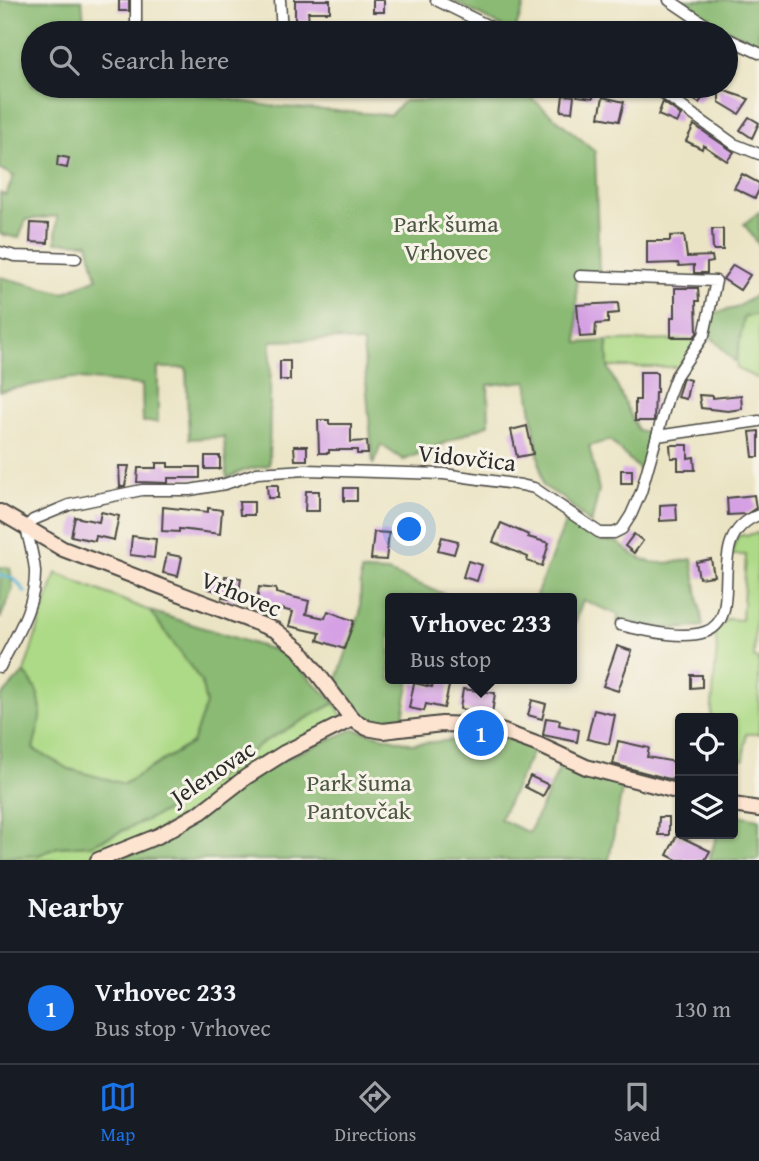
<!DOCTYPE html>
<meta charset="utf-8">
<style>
:root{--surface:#171b24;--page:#20242c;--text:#f1f3f6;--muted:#9ea1a6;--line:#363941;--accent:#1a73e8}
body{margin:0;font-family:"Gentium Book Plus",serif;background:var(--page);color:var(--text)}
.controls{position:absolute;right:21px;bottom:21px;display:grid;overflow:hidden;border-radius:7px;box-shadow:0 2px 5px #0004}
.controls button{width:63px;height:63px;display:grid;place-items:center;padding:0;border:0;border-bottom:2px solid var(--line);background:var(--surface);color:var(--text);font:35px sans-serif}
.you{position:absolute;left:410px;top:530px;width:24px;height:24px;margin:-18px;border:5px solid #fff;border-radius:50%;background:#1a73e8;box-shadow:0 0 0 10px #1a73e833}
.badge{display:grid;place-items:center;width:46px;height:46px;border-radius:50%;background:var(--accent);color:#fff;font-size:23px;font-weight:700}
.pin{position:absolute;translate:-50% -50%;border:4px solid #fff;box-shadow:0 2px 7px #0006}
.popup{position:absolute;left:385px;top:593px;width:192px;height:91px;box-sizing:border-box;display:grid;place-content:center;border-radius:7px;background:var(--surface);filter:drop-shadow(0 2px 5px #0005);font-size:23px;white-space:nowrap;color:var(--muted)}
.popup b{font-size:26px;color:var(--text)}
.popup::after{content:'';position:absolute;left:50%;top:100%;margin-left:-14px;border:14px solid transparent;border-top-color:var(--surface)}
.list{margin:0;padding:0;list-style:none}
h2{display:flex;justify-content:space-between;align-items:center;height:91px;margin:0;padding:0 28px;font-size:30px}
h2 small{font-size:23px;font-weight:400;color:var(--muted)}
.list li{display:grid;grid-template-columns:46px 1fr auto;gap:21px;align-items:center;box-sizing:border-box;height:112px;padding:0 28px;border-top:2px solid var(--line)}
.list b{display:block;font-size:26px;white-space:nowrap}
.list p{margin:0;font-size:23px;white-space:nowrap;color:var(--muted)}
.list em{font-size:23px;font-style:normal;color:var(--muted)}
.icon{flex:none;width:38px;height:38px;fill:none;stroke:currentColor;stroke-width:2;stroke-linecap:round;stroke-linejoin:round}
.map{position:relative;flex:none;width:759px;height:860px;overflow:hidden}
.search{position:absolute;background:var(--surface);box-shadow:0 2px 5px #0004;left:21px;right:21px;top:21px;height:77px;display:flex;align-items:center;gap:18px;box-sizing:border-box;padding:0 24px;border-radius:38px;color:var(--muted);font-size:26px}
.sheet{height:203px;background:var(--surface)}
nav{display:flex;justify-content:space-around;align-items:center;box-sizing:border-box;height:98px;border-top:2px solid var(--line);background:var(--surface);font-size:19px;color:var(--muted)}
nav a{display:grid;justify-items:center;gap:4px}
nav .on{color:var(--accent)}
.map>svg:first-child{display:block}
.green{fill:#adda86;stroke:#6c8258;stroke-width:2}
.forest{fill:#8aba73;stroke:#5a724f;stroke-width:2}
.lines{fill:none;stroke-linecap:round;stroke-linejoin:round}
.stream{stroke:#56b3d4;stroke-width:3.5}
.building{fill:#d5a1e4}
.street-casing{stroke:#484742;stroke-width:13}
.secondary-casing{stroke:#484742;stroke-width:18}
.street{stroke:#fff;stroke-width:10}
.secondary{stroke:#fde4d0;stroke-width:14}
.labels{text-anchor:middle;stroke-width:6;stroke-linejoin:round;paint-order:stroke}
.park-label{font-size:24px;fill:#4c5742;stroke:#f7f3e8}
.street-label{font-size:24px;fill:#2b2b2b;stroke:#f7f3e8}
</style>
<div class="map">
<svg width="759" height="860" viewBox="0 0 759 860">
<rect width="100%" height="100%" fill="#f7f3e8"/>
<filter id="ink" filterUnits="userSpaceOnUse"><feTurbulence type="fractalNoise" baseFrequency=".0143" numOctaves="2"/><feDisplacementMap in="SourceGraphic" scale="14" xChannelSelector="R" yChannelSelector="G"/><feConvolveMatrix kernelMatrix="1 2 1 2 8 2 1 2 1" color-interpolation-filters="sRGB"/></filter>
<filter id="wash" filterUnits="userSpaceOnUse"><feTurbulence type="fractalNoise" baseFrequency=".00686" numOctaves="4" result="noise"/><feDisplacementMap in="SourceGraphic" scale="28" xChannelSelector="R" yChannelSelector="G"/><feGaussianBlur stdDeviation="1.57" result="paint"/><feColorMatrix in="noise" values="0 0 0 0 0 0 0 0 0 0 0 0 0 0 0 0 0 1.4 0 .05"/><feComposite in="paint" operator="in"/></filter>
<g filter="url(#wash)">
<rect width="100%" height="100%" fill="#ebe4c4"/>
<!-- green -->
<g class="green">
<path d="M759,314V379L737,369L736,363L744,317Z"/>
<path d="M697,340L679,367H608L607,341Z"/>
<path d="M759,533L754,658L759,659V734H746L744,759H733V718H711L717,648L715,632L727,619L742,620L746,555H731L738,536Z"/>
<path d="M56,573L150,611L201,681L206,704L192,743L123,784L69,769L33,749C41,716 48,700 24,672Z"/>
<path d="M335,703L342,717L210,801L131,845L76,860H0L27,854L39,855L58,847L91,845L164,812L213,781L265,741Z"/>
</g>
<!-- forest -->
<g class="forest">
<path d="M0,0H82L85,33H33V86H154L270,106L390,115L404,101L530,97L595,151L599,273L576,272L578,343L607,341L608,367L638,431L654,433L642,472L610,440L589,446L599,490L591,524L563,498L543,486L527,381L488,385L489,424L404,460L381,445L373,465L363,344L339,339L271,341L269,465L245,470L227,478L224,437L189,439L186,368H158V422H143L142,385L70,378L0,391V277L64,293L97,278L88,243L56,242L57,216L26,220L19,238L0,234V193L6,195L14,176L0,169Z"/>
<path d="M451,0H526L514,33Z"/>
<path d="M682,0H759V46C747,34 734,34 719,26C705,19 694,10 682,0Z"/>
<path d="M759,212V245L744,224Z"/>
<path d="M759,293V314L744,317L736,363L708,334L713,313L736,308Z"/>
<path d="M568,516L600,541L617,542C643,566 659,566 692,559L703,626L675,629L617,621L619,615L583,600L572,632V598H535Z"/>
<path d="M0,567L10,568L13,588L0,619Z"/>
<path d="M361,571L388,572L454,598H390V679H410L402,722C359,725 360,716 335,685L360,613Z"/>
<path d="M150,611L283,653L335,703L265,741L213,781L164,812L91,845L58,847L39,855L0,858V698L24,672C48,700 41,716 33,749L69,769L124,784L192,743L206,704L201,681Z"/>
<path d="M354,729L412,744L498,736L535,747L500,819L529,833L562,763L588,774V778H590L591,774L623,784L609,860H106L128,855L174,837L227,797L284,759Z"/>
<path d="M733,814L759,819V860H709L717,834H733Z"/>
</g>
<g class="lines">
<!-- stream -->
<path class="stream" d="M0,575L15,579L25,592"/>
</g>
<g id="blocks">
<!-- building -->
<g class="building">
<rect x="119" y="0" width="10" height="11"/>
<path d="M295,0H330V12H308L309,21H295Z"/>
<rect x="373" y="0" width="11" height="12"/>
<path d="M578,86H594L593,98L577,96Z"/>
<path d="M697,86L708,89L699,103L690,97Z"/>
<path d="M719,89L749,99L739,114L719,102Z"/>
<path d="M563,95L574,96L572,112L561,111Z"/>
<path d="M603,97L624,102L619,121L599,117Z"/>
<path d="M663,102L681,115L677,123L658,115Z"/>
<path d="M749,117L759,123L752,138L740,130Z"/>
<path d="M694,125L734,152L727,161L703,145L702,149L686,141Z"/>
<path d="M58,156L69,158L67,168L57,166Z"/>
<path d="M742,174L759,183V190L755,198L734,188Z"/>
<path d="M31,223L49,224L48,243L30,242Z"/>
<path d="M712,229H723V250H713Z"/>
<path d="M684,235L687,257L712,256L713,262L707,263V273H694V265L679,266L678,263L647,264V241H670V236Z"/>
<path d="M733,265L750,275L740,290L723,279Z"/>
<path d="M675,288H698L699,301H696L697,333L694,337H671V317H675Z"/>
<path d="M618,303L619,313L608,314V323L596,324L595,336L580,337L577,305Z"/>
<rect x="280" y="361" width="10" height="19"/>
<path d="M640,372H657V392H655L654,421H635V400H640Z"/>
<path d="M683,378L690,380L686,399L677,397Z"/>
<path d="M699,395L713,396V398L741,395L742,409L728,411L701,408Z"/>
<path d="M318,420H329V424H351V442L367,441L368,454H357V450H329V453H319Z"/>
<path d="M527,426L533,454L517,457L511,430Z"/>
<path d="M759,431V457H753L750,432Z"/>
<path d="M670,445H688V458L694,457L695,470H678V458H671Z"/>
<path d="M294,446H307V460H295Z"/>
<rect x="205" y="456" width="15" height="13"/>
<path d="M156,463H168V467H200V478H168V483L137,482L138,468H156Z"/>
<path d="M119,466H129L125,486L120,487Z"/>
<rect x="621" y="470" width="11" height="13"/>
<path d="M267,485H278V498H268Z"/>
<rect x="344" y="488" width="13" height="13"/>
<path d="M306,491H319V511H305Z"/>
<path d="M754,495L756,508L747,514L728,515L727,498Z"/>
<path d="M239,502H254V515H240Z"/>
<path d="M676,504L677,520L660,521V505Z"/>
<path d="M163,507L208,512V508L222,510L220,534L179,529V532L162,531Z"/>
<path d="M101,512L119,516L114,540L96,536L95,541L71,536L75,517L99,522Z"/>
<path d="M501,523L529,535L528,537L549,543L542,566L527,561L528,557L493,542Z"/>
<path d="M374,532L389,533L386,560L371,559Z"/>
<path d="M634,534L643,541L634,553L625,546Z"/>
<path d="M132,536L156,539L154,558L130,555Z"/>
<path d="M442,537L458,541L454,554L438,550Z"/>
<path d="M167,554L182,557L178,576L163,573Z"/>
<path d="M711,559L714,576L699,578L696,562Z"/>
<path d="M468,561L482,565L477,581L463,577Z"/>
<path d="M225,576L241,578L238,600L222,598L223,593L206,588L208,579L224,583Z"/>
<path d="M259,587L276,589V593L309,601L306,614L325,618L328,611L354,621L344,649L318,640L320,633L289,626L293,612L274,607V610L256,608Z"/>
<path d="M617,646L632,651L618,691L603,686Z"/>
<path d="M691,675H702V687L691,688Z"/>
<path d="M434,679L450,682L444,708L426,704L424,711L409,708L414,683L432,687Z"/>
<path d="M463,689L495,693L492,714L460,709Z"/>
<path d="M532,700L546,704L542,719L528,715Z"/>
<path d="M594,710L615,715L609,744L587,739Z"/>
<path d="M546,718L560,720L559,725L579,730L577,742L543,735Z"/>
<path d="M618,741L649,748L647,757L676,762L673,780L613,764Z"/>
<path d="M530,776L549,785L543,796L525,787Z"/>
<path d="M659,817H669V835H658Z"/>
<path d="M677,835L710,851L705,860H677L667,855Z"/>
</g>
</g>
</g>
<g filter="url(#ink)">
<use href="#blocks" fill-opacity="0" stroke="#484742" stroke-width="2"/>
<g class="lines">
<defs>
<g id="street">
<path d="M136,0V32"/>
<path d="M280,0L282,33"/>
<path d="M436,0L503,33"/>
<path d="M669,0L718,33"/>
<path d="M726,38L759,53"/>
<path d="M648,86L660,91L734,144L759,154"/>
<path d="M0,252L15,256L76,258"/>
<path d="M657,436L759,421"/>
<path d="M620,625C644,630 681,640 705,632C749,617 700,536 759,515"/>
<path d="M0,667C15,637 36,606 35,571C34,557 29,541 26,528L33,520L69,505L142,490H190L225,484L257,473L306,470L444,474L521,485L534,488L600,533H614L622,529L631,515L641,492L668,397L676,376L704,335L716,281L580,276"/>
</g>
<g id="secondary">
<path d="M0,512L63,549L275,630L299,649L352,719L367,728L383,731L442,724L473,725L501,731L539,745L586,767L680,792"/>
<path d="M733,805L759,809"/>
<path d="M98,860L158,836L201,812L246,777L284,753L352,719"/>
</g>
</defs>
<!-- street casing -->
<use href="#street" class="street-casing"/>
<!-- secondary casing -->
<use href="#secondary" class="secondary-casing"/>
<!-- street -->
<use href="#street" class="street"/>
<!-- secondary -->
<use href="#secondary" class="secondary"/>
</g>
</g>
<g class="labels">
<!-- park labels -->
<g class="park-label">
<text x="446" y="232">Park šuma<tspan x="446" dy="28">Vrhovec</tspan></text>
<text x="359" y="791">Park šuma<tspan x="359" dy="28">Pantovčak</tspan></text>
</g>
<!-- street labels -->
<g class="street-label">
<text transform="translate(467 458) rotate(6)" y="8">Vidovčica</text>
<text transform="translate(241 594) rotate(22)" y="8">Vrhovec</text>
<text transform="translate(213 773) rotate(-34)" y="8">Jelenovac</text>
</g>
</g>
</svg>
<div class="controls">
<button><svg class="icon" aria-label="locate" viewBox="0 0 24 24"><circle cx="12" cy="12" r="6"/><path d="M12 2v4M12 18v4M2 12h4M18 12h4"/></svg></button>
<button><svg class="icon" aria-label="layers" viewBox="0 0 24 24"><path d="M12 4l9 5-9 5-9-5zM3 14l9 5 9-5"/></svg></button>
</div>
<div class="you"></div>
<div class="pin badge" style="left:481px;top:733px">1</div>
<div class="popup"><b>Vrhovec 233</b>Bus stop</div>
<div class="search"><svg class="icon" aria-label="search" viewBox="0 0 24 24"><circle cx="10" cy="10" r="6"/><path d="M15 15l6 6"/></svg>Search here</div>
</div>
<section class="sheet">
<h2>Nearby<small></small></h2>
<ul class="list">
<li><span class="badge">1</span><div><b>Vrhovec 233</b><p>Bus stop · Vrhovec</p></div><em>130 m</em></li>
</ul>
</section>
<nav>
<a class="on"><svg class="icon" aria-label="map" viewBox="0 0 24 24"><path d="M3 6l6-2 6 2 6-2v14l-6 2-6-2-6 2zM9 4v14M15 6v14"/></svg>Map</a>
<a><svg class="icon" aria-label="directions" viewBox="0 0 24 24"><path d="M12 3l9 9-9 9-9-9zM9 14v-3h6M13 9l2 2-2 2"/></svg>Directions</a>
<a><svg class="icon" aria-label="saved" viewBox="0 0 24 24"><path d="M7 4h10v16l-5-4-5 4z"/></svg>Saved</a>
</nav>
